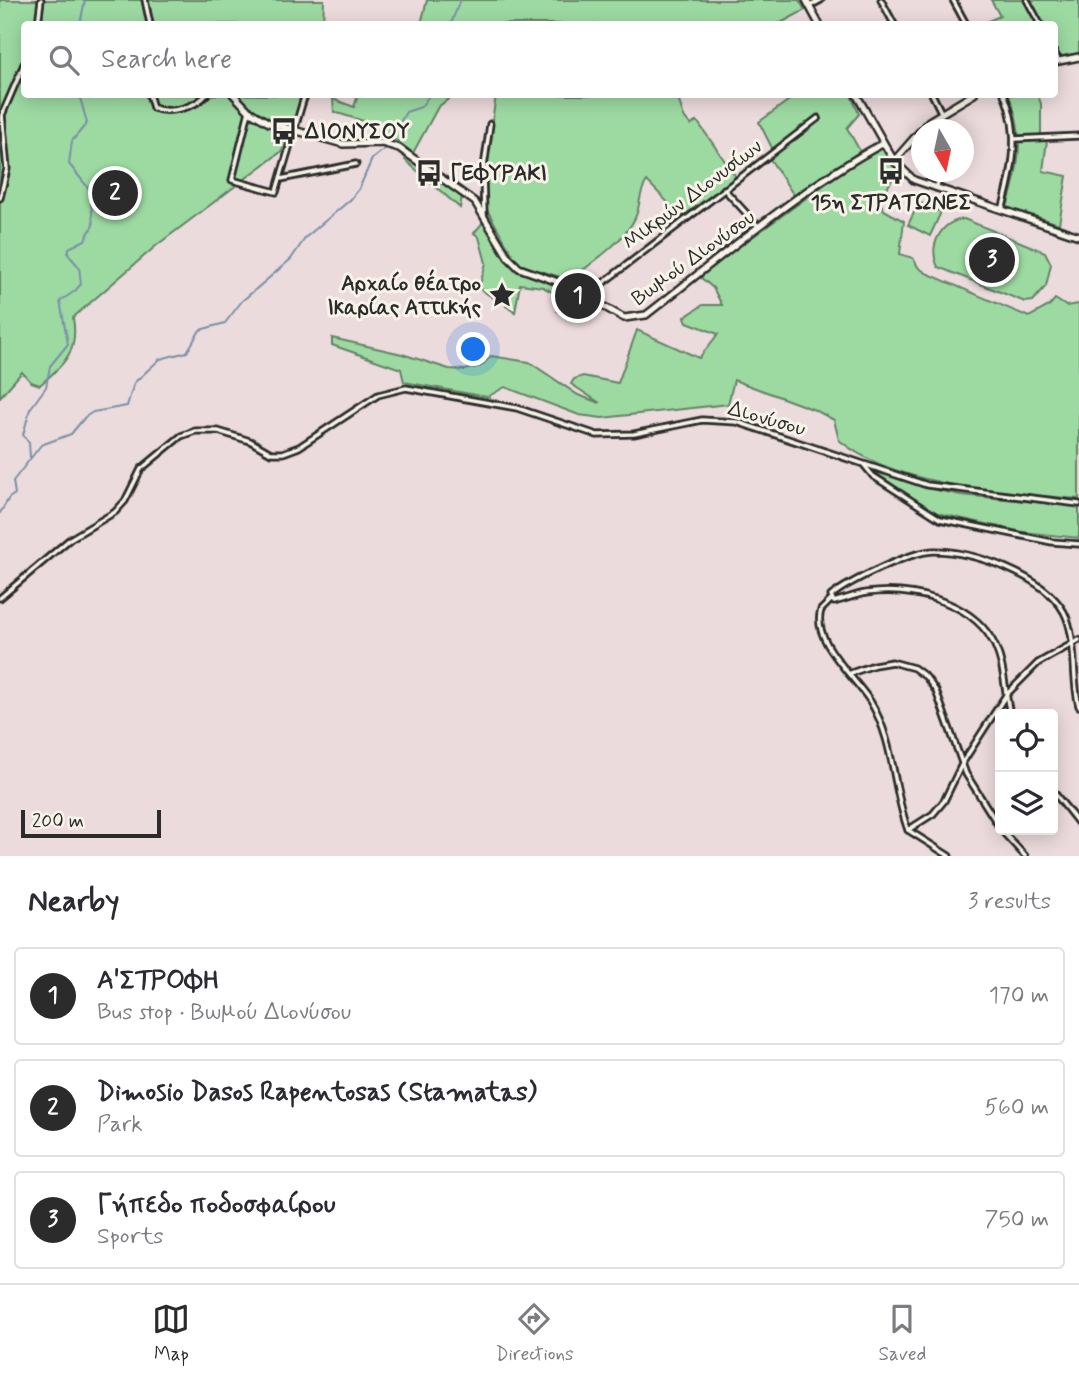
<!DOCTYPE html>
<meta charset="utf-8">
<style>
:root{--surface:#fff;--page:#f7f7f7;--text:#2b2b33;--muted:#7c7c81;--line:#e1e1e2;--accent:#2b2b2b}
body{margin:0;font-family:Mynerve,sans-serif;background:var(--page);color:var(--text)}
.controls{position:absolute;right:21px;bottom:21px;display:grid;overflow:hidden;border-radius:7px;box-shadow:0 4px 18px #0003}
.controls button{width:63px;height:63px;display:grid;place-items:center;padding:0;border:0;border-bottom:2px solid var(--line);background:var(--surface);color:var(--text);font:35px sans-serif}
.compass{position:absolute;left:911px;top:119px;width:63px;height:63px;border-radius:50%;background:var(--surface);box-shadow:0 4px 18px #0003;rotate:171deg}
.scale{position:absolute;left:21px;bottom:18px;width:140px;box-sizing:border-box;padding-left:7px;border:4px solid #2b2b2b;border-top:0;font-size:19px;line-height:24px;white-space:nowrap;color:#2b2b2b;-webkit-text-stroke:5px #f7f3e8;paint-order:stroke}
.you{position:absolute;left:474px;top:350px;width:24px;height:24px;margin:-18px;border:5px solid #fff;border-radius:50%;background:#1a73e8;box-shadow:0 0 0 10px #1a73e833}
.badge{display:grid;place-items:center;width:46px;height:46px;border-radius:50%;background:var(--accent);color:#fff;font-size:23px;font-weight:700}
.pin{position:absolute;translate:-50% -50%;border:4px solid #fff;box-shadow:0 2px 7px #0006}
.list{margin:0;padding:0;list-style:none}
h2{display:flex;justify-content:space-between;align-items:center;height:91px;margin:0;padding:0 28px;font-size:30px}
h2 small{font-size:23px;font-weight:400;color:var(--muted)}
.list li{display:grid;grid-template-columns:46px 1fr auto;gap:21px;align-items:center;box-sizing:border-box;height:98px;margin:0 14px 14px;padding:0 14px;border:2px solid var(--line);border-radius:7px}
.list b{display:block;font-size:26px;white-space:nowrap}
.list p{margin:0;font-size:23px;white-space:nowrap;color:var(--muted)}
.list em{font-size:23px;font-style:normal;color:var(--muted)}
.icon{flex:none;width:38px;height:38px;fill:none;stroke:currentColor;stroke-width:2;stroke-linecap:round;stroke-linejoin:round}
.map{position:relative;flex:none;width:1079px;height:856px;overflow:hidden}
.search{position:absolute;background:var(--surface);box-shadow:0 4px 18px #0003;left:21px;right:21px;top:21px;height:77px;display:flex;align-items:center;gap:18px;box-sizing:border-box;padding:0 24px;border-radius:7px;color:var(--muted);font-size:26px}
.sheet{height:427px;background:var(--surface)}
nav{display:flex;justify-content:space-around;align-items:center;box-sizing:border-box;height:98px;border-top:2px solid var(--line);background:var(--surface);font-size:19px;color:var(--muted)}
nav a{display:grid;justify-items:center;gap:4px}
nav .on{color:var(--accent)}
.map>svg:first-child{display:block}
.green{fill:#9ddaa2;stroke:#648266;stroke-width:2}
.lines{fill:none;stroke-linecap:round;stroke-linejoin:round}
.stream{stroke:#7a90a6;stroke-width:2}
.street-casing{stroke:#2b2b2b;stroke-width:9}
.secondary-casing{stroke:#2b2b2b;stroke-width:10}
.street{stroke:#f7f3e8;stroke-width:3.5}
.secondary{stroke:#f7f3e8;stroke-width:5}
.labels{text-anchor:middle;stroke-width:6;stroke-linejoin:round;paint-order:stroke}
.poi-label{font-size:21px;font-weight:bold;fill:#2b2b2b;stroke:#f7f3e8;text-anchor:start}
.street-label{font-size:21px;fill:#2b2b2b;stroke:#f7f3e8}
</style>
<div class="map">
<svg width="1079" height="856" viewBox="0 0 1079 856">
<rect width="100%" height="100%" fill="#ecdbdd"/>
<filter id="ink" filterUnits="userSpaceOnUse"><feTurbulence type="fractalNoise" baseFrequency=".0143" numOctaves="2"/><feDisplacementMap in="SourceGraphic" scale="14" xChannelSelector="R" yChannelSelector="G"/><feConvolveMatrix kernelMatrix="1 2 1 2 8 2 1 2 1" color-interpolation-filters="sRGB"/></filter>
<g filter="url(#ink)">
<!-- green -->
<g class="green">
<path d="M0,0H324L323,24H24V94L310,95L282,151L157,245L76,315L73,318C79,352 64,364 40,385L31,382L22,372L0,397Z"/>
<path d="M427,0H799L805,10L779,24H421Z"/>
<path d="M991,0H1079V53L1055,58L1054,24H981L1000,16Z"/>
<path d="M358,95V94L454,95L438,107L413,153L397,141L369,136L373,124L334,112L333,99L354,107Z"/>
<path d="M496,95H677L684,117L691,125L697,121L736,177L682,217L647,181C638,193 641,206 635,218C624,242 590,264 570,280L518,264L487,210L485,168Z"/>
<path d="M796,95H851L859,114L847,128L860,151L795,197L770,159L775,154L759,122Z"/>
<path d="M1008,95H1038L1041,104V141L1047,140L1043,171L1067,176L1059,224L1007,207C1019,170 1026,131 1008,95Z"/>
<path d="M883,148L897,170L880,202L884,210L904,221L900,254L913,258L918,267L926,273L1029,317L1049,306L1055,299L1066,306L1079,304V499C1007,493 895,487 839,440L834,420L815,410L734,380L728,404L602,418L579,415L505,387L487,397L404,382L401,369L332,345V338L402,354L449,369L465,370L481,366L491,356L529,362L578,395L600,403L571,384L574,379L583,376L618,383L637,330L699,358L718,334L687,322L685,317L703,305H722L713,288L699,276L861,158Z"/>
<path d="M407,155L462,196L460,208L405,160Z"/>
<path d="M919,202L941,212L930,236L908,225Z"/>
<path d="M964,219L1045,252L1051,264L1046,286L1033,301L1025,302L938,267C928,246 940,222 964,219Z"/>
<path d="M484,221L513,267L568,290L582,299L577,314L572,317L557,311L560,296L543,287L520,284L515,312L506,306L508,300L503,286L496,300L479,288L486,263L479,237L474,233Z"/>
<path d="M872,470L926,488L961,495L1079,506V538L1023,532L932,512Z"/>
</g>
<g class="lines">
<!-- stream -->
<g class="stream">
<path d="M80,24L85,0"/>
<path d="M451,24L460,0"/>
<path d="M389,142L406,112L421,107L430,94"/>
<path d="M30,457L29,443L23,435L30,409L46,387L50,366L68,344L60,301L75,291L81,284L79,267L68,254L69,248L85,240L93,225L90,190L69,164L72,141L87,123L79,94"/>
<path d="M0,513L9,498L15,494L13,481L41,445L71,434L85,417L93,412L127,406L134,383L160,359L187,352L200,330L225,323L242,301L291,259L306,237L350,200L359,189L372,159L387,147"/>
</g>
<defs>
<g id="street">
<path d="M145,0L150,24"/>
<path d="M881,0L894,24"/>
<path d="M953,0L966,24"/>
<path d="M1027,0L1040,24"/>
<path d="M810,6L821,0"/>
<path d="M38,24L41,0"/>
<path d="M1054,52L1059,61"/>
<path d="M149,94L153,108C170,114 195,108 207,94"/>
<path d="M932,94L941,112"/>
<path d="M249,111L232,180L276,192L305,94"/>
<path d="M1015,139L1079,136"/>
<path d="M281,179L356,164"/>
<path d="M936,188L942,172"/>
<path d="M724,189L758,226"/>
<path d="M0,198L7,169L2,115L24,64"/>
<path d="M1002,210C1013,171 1021,134 1004,94"/>
<path d="M484,214L483,174L490,124"/>
<path d="M586,296L818,118"/>
<path d="M864,465L873,476L940,519L1052,542L1079,544"/>
<path d="M0,598L70,539L115,512L125,501L141,469L181,436L195,431H218L250,441L271,453H283L299,447L378,395L406,388L517,408L597,435L634,434L702,420L737,422L927,485L1079,504"/>
<path d="M831,600L821,610C811,640 854,676 870,701C895,742 892,787 908,830L949,856"/>
<path d="M851,673L874,665L892,662L914,668L926,677L936,691L966,774L1000,828"/>
<path d="M1010,714C1004,690 1005,662 992,640C969,600 909,587 866,593C855,595 845,599 834,602L831,596C850,581 909,552 933,551C972,550 1044,576 1064,612C1078,639 1071,676 1079,706"/>
<path d="M1053,791L1079,824"/>
<path d="M908,830L933,814L944,801L963,762L1006,695L1038,663L1079,640"/>
<path d="M1001,830L1025,856"/>
</g>
<g id="secondary">
<path d="M806,0L819,24"/>
<path d="M1054,62L1079,57"/>
<path d="M233,94L249,111L269,123L343,144L382,143L399,148L475,202L508,257L519,268L564,284L624,318L646,315C721,257 799,189 882,144"/>
<path d="M856,94L894,161L914,180L1079,236"/>
<path d="M894,161L929,121L974,94"/>
</g>
</defs>
<!-- street casing -->
<use href="#street" class="street-casing"/>
<!-- secondary casing -->
<use href="#secondary" class="secondary-casing"/>
<!-- street -->
<use href="#street" class="street"/>
<!-- secondary -->
<use href="#secondary" class="secondary"/>
</g>
</g>
<!-- icons -->
<defs>
<symbol id="bus-bare" viewBox="-9 -9 18 18"><path d="M-5-6H5V4H4V6H2V4H-2V6H-4V4H-5ZM-3.5-4V0h7V-4ZM-3.5 1.2v1.5H-2V1.2ZM2 1.2v1.5H3.5V1.2Z" fill="#2b2b2b" stroke="#f7f3e8" stroke-width="2.5" paint-order="stroke"/></symbol>
<symbol id="sight-bare" viewBox="-9 -9 18 18"><path d="M0-6L1.8-2.2L6-1.7L2.9 1.2L3.7 5.4L0 3.3L-3.7 5.4L-2.9 1.2L-6-1.7L-1.8-2.2Z" fill="#2b2b2b" stroke="#f7f3e8" stroke-width="2.5" paint-order="stroke"/></symbol>
</defs>
<g fill-rule="evenodd">
<use href="#bus-bare" x="265" y="112" width="38" height="38"/>
<use href="#bus-bare" x="872" y="152" width="38" height="38"/>
<use href="#bus-bare" x="410" y="154" width="38" height="38"/>
<use href="#sight-bare" x="483" y="276" width="38" height="38"/>
</g>
<g class="labels">
<!-- poi labels -->
<g class="poi-label">
<text x="305" y="138">ΔΙΟΝΥΣΟΥ</text>
<text x="450" y="180">ΓΕΦΥΡΑΚΙ</text>
<text x="891" y="209" text-anchor="middle">15η ΣΤΡΑΤΩΝΕΣ</text>
<text x="481" y="290" text-anchor="end">Αρχαίο θέατρο<tspan x="481" dy="24">Ικαρίας Αττικής</tspan></text>
</g>
<!-- street labels -->
<g class="street-label">
<text transform="translate(692 194) rotate(-37)" y="7">Μικρών Διονυσίων</text>
<text transform="translate(693 257) rotate(-36)" y="7">Βωμού Διονύσου</text>
<text transform="translate(767 418) rotate(16)" y="7">Διονύσου</text>
</g>
</g>
</svg>
<div class="controls">
<button><svg class="icon" aria-label="locate" viewBox="0 0 24 24"><circle cx="12" cy="12" r="6"/><path d="M12 2v4M12 18v4M2 12h4M18 12h4"/></svg></button>
<button><svg class="icon" aria-label="layers" viewBox="0 0 24 24"><path d="M12 4l9 5-9 5-9-5zM3 14l9 5 9-5"/></svg></button>
</div>
<svg class="compass" viewBox="-18 -18 36 36"><path d="M0-13l5 13h-10z" fill="#e53935"/><path d="M0 13l5-13h-10z" fill="#7c7c81"/></svg>
<div class="scale">200 m</div>
<div class="you"></div>
<div class="pin badge" style="left:578px;top:296px">1</div>
<div class="pin badge" style="left:115px;top:193px">2</div>
<div class="pin badge" style="left:992px;top:260px">3</div>
<div class="search"><svg class="icon" aria-label="search" viewBox="0 0 24 24"><circle cx="10" cy="10" r="6"/><path d="M15 15l6 6"/></svg>Search here</div>
</div>
<section class="sheet">
<h2>Nearby<small>3 results</small></h2>
<ul class="list">
<li><span class="badge">1</span><div><b>Α'ΣΤΡΟΦΗ</b><p>Bus stop · Βωμού Διονύσου</p></div><em>170 m</em></li>
<li><span class="badge">2</span><div><b>Dimosio Dasos Rapentosas (Stamatas)</b><p>Park</p></div><em>560 m</em></li>
<li><span class="badge">3</span><div><b>Γήπεδο ποδοσφαίρου</b><p>Sports</p></div><em>750 m</em></li>
</ul>
</section>
<nav>
<a class="on"><svg class="icon" aria-label="map" viewBox="0 0 24 24"><path d="M3 6l6-2 6 2 6-2v14l-6 2-6-2-6 2zM9 4v14M15 6v14"/></svg>Map</a>
<a><svg class="icon" aria-label="directions" viewBox="0 0 24 24"><path d="M12 3l9 9-9 9-9-9zM9 14v-3h6M13 9l2 2-2 2"/></svg>Directions</a>
<a><svg class="icon" aria-label="saved" viewBox="0 0 24 24"><path d="M7 4h10v16l-5-4-5 4z"/></svg>Saved</a>
</nav>
